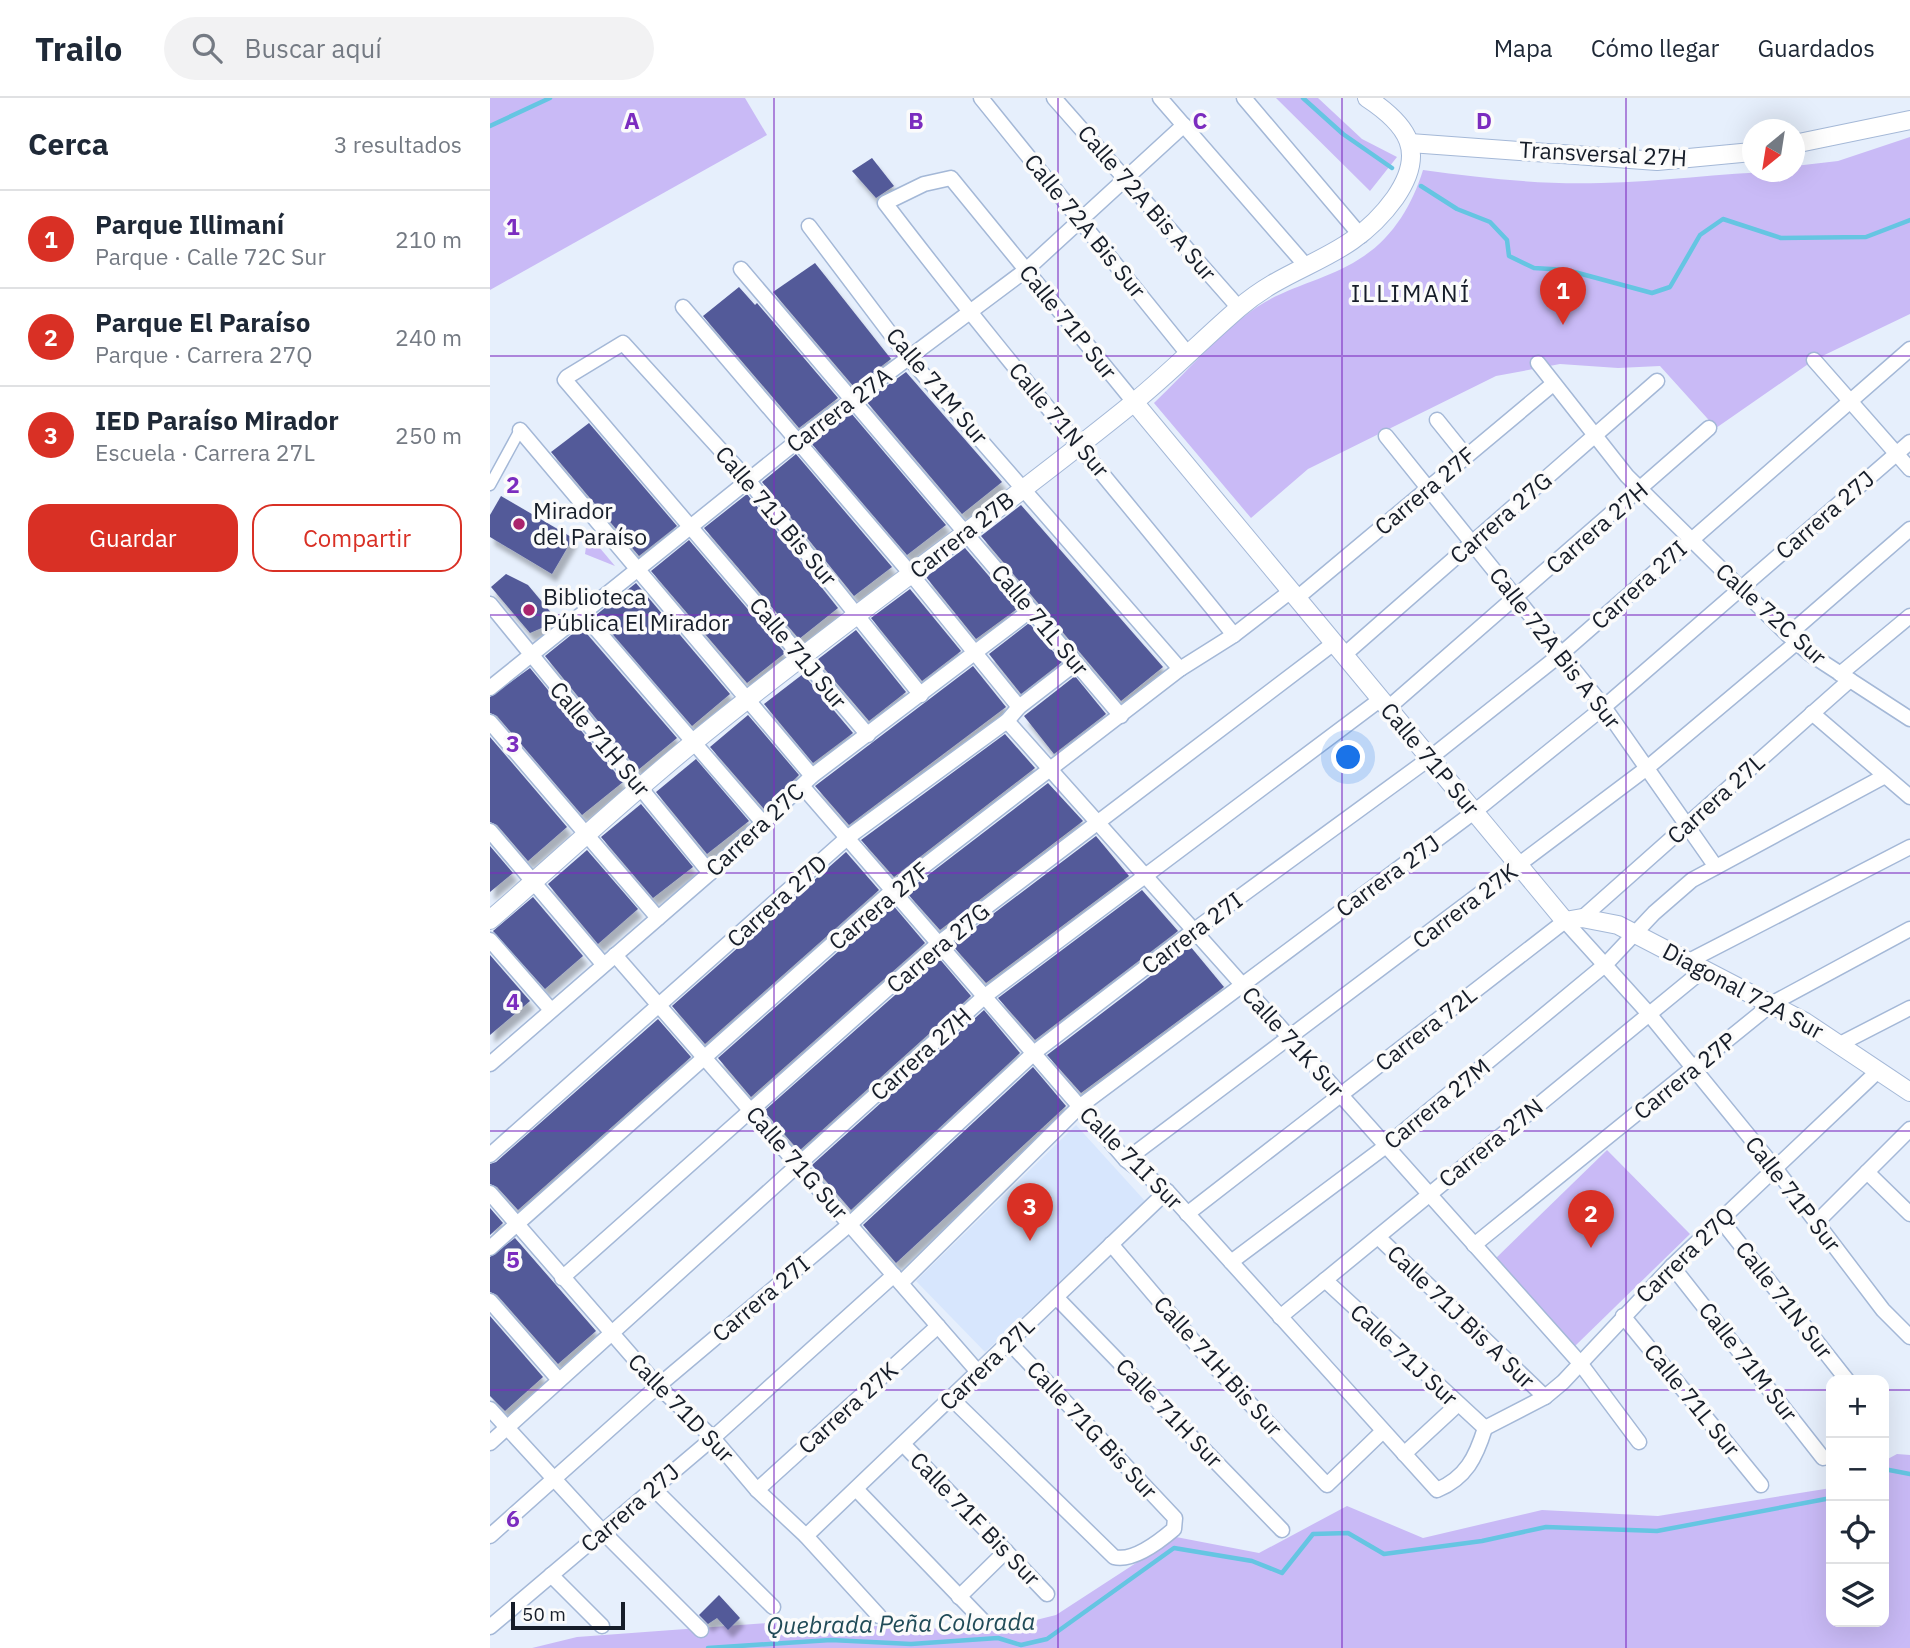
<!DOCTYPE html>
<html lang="es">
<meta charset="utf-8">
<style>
:root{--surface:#fff;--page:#f2f2f3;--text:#1f2937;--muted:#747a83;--line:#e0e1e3;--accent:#d93025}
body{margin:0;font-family:"IBM Plex Sans",sans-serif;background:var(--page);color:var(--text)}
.controls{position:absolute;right:21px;bottom:21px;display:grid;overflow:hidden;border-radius:14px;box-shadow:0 7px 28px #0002}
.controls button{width:63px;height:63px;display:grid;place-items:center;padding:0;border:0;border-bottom:2px solid var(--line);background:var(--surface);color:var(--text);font:35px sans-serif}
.compass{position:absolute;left:1252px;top:21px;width:63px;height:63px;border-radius:50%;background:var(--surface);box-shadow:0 7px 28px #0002;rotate:210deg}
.scale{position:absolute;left:21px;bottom:18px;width:114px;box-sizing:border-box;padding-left:7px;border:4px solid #161d29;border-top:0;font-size:19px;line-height:24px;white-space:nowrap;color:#161d29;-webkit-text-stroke:5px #fbfbfb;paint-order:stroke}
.you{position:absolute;left:859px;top:660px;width:24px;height:24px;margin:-18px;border:5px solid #fff;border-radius:50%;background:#1a73e8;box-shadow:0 0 0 10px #1a73e833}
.badge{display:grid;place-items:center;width:46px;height:46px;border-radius:50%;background:var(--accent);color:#fff;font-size:23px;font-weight:700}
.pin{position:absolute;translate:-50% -58px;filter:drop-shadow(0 2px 4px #0008)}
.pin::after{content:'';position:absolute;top:37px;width:24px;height:21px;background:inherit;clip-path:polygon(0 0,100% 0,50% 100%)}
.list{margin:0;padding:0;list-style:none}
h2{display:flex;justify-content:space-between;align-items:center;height:91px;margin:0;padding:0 28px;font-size:30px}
h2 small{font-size:23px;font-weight:400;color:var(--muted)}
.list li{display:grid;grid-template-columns:46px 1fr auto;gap:21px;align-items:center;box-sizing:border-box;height:98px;padding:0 28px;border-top:2px solid var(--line)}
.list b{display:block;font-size:26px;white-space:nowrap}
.list p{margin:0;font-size:23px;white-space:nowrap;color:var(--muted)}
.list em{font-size:23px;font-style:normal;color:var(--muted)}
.actions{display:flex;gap:14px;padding:21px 28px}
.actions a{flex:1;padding:16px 0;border:2px solid var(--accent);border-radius:21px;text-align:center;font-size:24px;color:var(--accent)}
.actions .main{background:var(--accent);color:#fff}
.icon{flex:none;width:38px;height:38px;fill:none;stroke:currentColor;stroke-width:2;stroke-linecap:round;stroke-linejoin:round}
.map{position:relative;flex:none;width:1420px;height:1550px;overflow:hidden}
header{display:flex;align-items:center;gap:42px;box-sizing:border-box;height:98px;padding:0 35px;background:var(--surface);border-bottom:2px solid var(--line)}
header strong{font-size:33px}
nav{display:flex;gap:38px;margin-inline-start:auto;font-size:24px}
.search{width:490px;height:63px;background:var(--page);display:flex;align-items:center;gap:18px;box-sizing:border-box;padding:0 24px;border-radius:38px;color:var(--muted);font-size:26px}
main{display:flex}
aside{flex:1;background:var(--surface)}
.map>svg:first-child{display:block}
.built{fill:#d7e6fd}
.green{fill:#c9baf6}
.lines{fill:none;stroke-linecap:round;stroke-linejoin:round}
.stream{stroke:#65c5e2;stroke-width:4.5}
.building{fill:#535a99;filter:url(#shadow)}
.pedestrian-casing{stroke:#a4b8d7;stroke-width:13}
.minor-casing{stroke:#a4b8d7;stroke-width:17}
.tertiary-casing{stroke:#a4b8d7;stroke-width:20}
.pedestrian{stroke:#fff;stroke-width:10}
.minor{stroke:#fff;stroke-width:14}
.tertiary{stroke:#fff;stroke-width:18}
.grid{fill:none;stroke:#7b2cbf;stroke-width:2;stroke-opacity:0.55}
.poi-dot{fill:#aa246d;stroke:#fbfbfb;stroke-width:2.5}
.labels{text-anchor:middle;stroke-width:7;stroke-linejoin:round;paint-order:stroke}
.street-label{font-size:23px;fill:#161d29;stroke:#fbfbfb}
.poi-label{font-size:23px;fill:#161d29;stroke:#fbfbfb;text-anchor:start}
.neighbourhood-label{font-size:24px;letter-spacing:2px;fill:#161d29;stroke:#fbfbfb}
.water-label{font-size:24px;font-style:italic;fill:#204b58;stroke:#fbfbfb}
.grid-label{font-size:23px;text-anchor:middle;font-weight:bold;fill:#7b2cbf;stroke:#fbfbfb;stroke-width:7;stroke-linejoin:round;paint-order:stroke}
</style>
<header>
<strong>Trailo</strong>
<div class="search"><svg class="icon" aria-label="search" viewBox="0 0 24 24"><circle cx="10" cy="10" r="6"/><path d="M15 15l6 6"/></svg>Buscar aquí</div>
<nav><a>Mapa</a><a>Cómo llegar</a><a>Guardados</a></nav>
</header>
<main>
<aside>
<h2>Cerca<small>3 resultados</small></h2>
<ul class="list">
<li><span class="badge">1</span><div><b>Parque Illimaní</b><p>Parque · Calle 72C Sur</p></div><em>210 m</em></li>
<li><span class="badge">2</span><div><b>Parque El Paraíso</b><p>Parque · Carrera 27Q</p></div><em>240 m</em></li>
<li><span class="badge">3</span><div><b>IED Paraíso Mirador</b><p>Escuela · Carrera 27L</p></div><em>250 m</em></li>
</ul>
<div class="actions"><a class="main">Guardar</a><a>Compartir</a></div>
</aside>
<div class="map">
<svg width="1420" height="1550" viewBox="0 0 1420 1550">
<defs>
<filter id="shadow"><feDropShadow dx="4.5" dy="8" stdDeviation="2" flood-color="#0004"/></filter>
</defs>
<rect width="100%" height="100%" fill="#e6effc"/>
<!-- built -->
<path class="built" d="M586,1027L655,1103L495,1254L426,1183Z"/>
<!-- green -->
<g class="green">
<path d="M0,0H255L277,37L0,192Z"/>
<path d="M786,0H828L872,41L907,59L880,93Z"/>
<path d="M1420,39V216L1324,262L1226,330L1170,268L1128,270L1070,266L1006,278L818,371L761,420L664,305C697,274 729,235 767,209C800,187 841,181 874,158C904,138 923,105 933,72C993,80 1051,87 1111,85C1175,84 1240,73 1304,74L1305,68L1348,63Z"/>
<path d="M104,443L125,468L95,456L96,449Z"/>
<path d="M1117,1052L1200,1136L1085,1248L1003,1163Z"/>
<path d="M1407,1356L1420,1357V1550H42L87,1539L291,1524L502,1533L566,1517L686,1439L769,1455L857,1408L933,1440L1052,1412L1168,1418L1341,1390V1524H1394V1363Z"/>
</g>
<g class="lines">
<!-- stream -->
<g class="stream">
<path d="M813,0L853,36L902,70"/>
<path d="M0,28L60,0"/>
<path d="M931,88L967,111L1000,124L1017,142L1019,158L1044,170L1077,172L1162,195L1180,189L1210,137L1233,121L1291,140L1376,139L1420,122"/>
<path d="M1394,1371L1420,1376"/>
<path d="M218,1550L341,1542L421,1546L508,1540L531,1547L557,1541L684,1450L762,1463L792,1475L823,1436L858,1435L894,1456L992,1443L1056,1429L1167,1433L1341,1400"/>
</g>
</g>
<!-- building -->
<g class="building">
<path d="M382,60L404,88L386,100L362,73Z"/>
<path d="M325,165L401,261L364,289L283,194Z"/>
<path d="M249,189L265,207L267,205L348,300L309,330L213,218Z"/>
<path d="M416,274L512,384L472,416L376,303Z"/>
<path d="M361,315L456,427L417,457L321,345Z"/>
<path d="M99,325L187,428L149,458L61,354Z"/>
<path d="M306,356L402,469L364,498L272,384Z"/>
<path d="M257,396L348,510L309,541L214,430Z"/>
<path d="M11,398L83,440L62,476L0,439V417Z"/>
<path d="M531,407L673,569L631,603L491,438Z"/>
<path d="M199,442L295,555L257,585L161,473Z"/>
<path d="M475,450L527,511L486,541L436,479Z"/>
<path d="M16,476L38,487L68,523L40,535L1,489Z"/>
<path d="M146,485L240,596L202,628L106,517Z"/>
<path d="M420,491L471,553L432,583L381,520Z"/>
<path d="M539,525L572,564L531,596L499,556Z"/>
<path d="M91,529L187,640L148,672L55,558Z"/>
<path d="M366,532L416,594L379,623L327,562Z"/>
<path d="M483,568L516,609L359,727L325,688Z"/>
<path d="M40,570L133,684L92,717L7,618L0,615V599Z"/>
<path d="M313,576L363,635L323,665L274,606Z"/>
<path d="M585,578L616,616L564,656L534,618Z"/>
<path d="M258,617L309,677L274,711L220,649Z"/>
<path d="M515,636L545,670L404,779L371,742Z"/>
<path d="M0,639L77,729L38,763L7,727L0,724Z"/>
<path d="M206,661L259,723L217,756L166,694Z"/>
<path d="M558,685L593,723L450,832L416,794Z"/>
<path d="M151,706L203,769L163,800L111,739Z"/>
<path d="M606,738L639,778L496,885L462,847Z"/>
<path d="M0,748L23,775L0,794Z"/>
<path d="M97,752L148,811L108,846L58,786Z"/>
<path d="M356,754L389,792L215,946L182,908Z"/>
<path d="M652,792L688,833L545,942L508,900Z"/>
<path d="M43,799L93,858L55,891L3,833Z"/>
<path d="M402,806L435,845L261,999L228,960Z"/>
<path d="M700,848L734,889L591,995L557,957Z"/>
<path d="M0,857L40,903L0,937Z"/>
<path d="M448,859L481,898L309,1053L274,1013Z"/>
<path d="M494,912L530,955L361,1112L322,1067Z"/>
<path d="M168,921L201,959L28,1112L7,1089L0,1086V1066L6,1064Z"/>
<path d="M543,969L576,1008L406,1165L373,1127Z"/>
<path d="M0,1110L13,1125L0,1137Z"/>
<path d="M25,1140L106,1233L68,1266L7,1197L0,1194V1159Z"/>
<path d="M0,1218L53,1279L15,1313L0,1298Z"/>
<path d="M229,1497L250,1520L238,1532L227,1520L218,1526L209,1517Z"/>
</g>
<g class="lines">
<defs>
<path id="pedestrian" d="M0,387L30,332"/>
<g id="minor">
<path d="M491,0L698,256"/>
<path d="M564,0L749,210"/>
<path d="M670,0L817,169"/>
<path d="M754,0L871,138"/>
<path d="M319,128L418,259L690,571"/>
<path d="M251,171L631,618"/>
<path d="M193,209L421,476L529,609"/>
<path d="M1324,262L1420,371"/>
<path d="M1048,265L1137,378L1298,537L1320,556L1420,621"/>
<path d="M644,304L461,80L434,86L395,105C507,252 628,393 744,537"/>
<path d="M947,322L976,358"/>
<path d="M30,332L322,678"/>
<path d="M896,338L1114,609L1226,769"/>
<path d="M807,500L1063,286"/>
<path d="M0,506L220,775"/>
<path d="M94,517L274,726"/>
<path d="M1298,537L1420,431"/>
<path d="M854,557L1167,283"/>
<path d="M1350,576L1420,518"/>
<path d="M0,590L306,344L536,172L694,27"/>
<path d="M898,610L1219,330"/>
<path d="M1322,615L1420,699"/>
<path d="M517,623L1090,1265L1149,1344"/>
<path d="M0,624L168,820"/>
<path d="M378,637L75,282L77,279L133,245L258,382L431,597"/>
<path d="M313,689L636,1062L677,1093L947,1392C976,1380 986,1359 995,1330"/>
<path d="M0,733L113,866"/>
<path d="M1092,820L1360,582"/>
<path d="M0,842L61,912"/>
<path d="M125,857L488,1274"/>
<path d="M1197,864L1420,749"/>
<path d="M1350,946L1420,910"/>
<path d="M0,966L220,775L322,678L541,512"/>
<path d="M0,1057L357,740L517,623L529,609L586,565"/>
<path d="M636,1062L1157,670L1306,545"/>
<path d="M1377,1074L1420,1116"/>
<path d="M0,1095L168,1288L223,1340L267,1392L316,1438L389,1518"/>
<path d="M697,1116L1075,823L1160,917L1285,1070L1393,1212L1420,1239"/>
<path d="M1231,1122L1357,1282"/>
<path d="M1326,1125L1420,1031"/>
<path d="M888,1139L1055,1299"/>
<path d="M621,1146L728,1272L837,1387L893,1333"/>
<path d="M984,1147L1283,905L1420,831"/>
<path d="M0,1150L403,792L690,571L744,537L801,493"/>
<path d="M741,1164L896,1048L1116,866L1164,815L1202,782L1395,678"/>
<path d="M1182,1168L1333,1360"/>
<path d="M72,1180L449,845L844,545"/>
<path d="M835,1182L995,1330"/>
<path d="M411,1185L589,1009L984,714L1114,609L1420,344"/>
<path d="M566,1199L792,1432"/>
<path d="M0,1203L69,1282"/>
<path d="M1133,1218L1271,1387"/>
<path d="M790,1219L1213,872"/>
<path d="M461,1300L624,1459C643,1464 670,1443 684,1431L685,1420L519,1244"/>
<path d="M0,1311L112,1433L211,1532"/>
<path d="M995,1330L1055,1299L1073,1284L1182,1168L1389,972"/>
<path d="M0,1345L495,898L891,601"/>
<path d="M413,1346L557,1496"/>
<path d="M914,1356L967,1307"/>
<path d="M162,1389L283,1509"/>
<path d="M366,1391L495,1525"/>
<path d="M267,1392L448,1228"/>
<path d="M0,1438L168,1288L360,1126L545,954L703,833L940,660L1071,556L1420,251"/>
<path d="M316,1438L677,1093"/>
<path d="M61,1477L112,1528"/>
<path d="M469,1499L516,1453"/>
<path d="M0,1529L223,1340L404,1177"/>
</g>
<g id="tertiary">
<path d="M920,45L1167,63L1262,54"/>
<path d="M1304,46L1420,22"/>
<path d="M644,304L1075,823L1092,820L1128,827L1315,924L1420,994"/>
<path d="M0,822C68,763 134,701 204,644C347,527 500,421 643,305C680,275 713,241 749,210C803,163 859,164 905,100C937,54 918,27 877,0"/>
</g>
</defs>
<!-- pedestrian casing -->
<use href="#pedestrian" class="pedestrian-casing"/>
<!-- minor casing -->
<use href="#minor" class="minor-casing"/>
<!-- tertiary casing -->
<use href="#tertiary" class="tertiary-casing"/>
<!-- pedestrian -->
<use href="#pedestrian" class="pedestrian"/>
<!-- minor -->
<use href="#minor" class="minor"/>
<!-- tertiary -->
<use href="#tertiary" class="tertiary"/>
</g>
<!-- grid -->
<path class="grid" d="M284,0V1550M568,0V1550M852,0V1550M1136,0V1550M0,258H1420M0,517H1420M0,775H1420M0,1033H1420M0,1292H1341M1394,1292H1420"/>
<!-- markers -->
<g class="poi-dot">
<circle cx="29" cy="426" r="7"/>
<circle cx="39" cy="512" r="7"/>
</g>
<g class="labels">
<!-- street labels -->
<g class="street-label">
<text transform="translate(1113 56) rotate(3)" y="8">Transversal 27H</text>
<text transform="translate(657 105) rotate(49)" y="8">Calle 72A Bis A Sur</text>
<text transform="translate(595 128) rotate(51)" y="8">Calle 72A Bis Sur</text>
<text transform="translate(578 224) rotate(51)" y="8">Calle 71P Sur</text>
<text transform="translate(447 288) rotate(50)" y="8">Calle 71M Sur</text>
<text transform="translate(349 312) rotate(-37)" y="8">Carrera 27A</text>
<text transform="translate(569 322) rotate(50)" y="8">Calle 71N Sur</text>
<text transform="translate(935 393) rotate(-40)" y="8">Carrera 27F</text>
<text transform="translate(1335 417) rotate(-41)" y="8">Carrera 27J</text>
<text transform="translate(286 418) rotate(50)" y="8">Calle 71J Bis Sur</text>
<text transform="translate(1011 420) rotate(-41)" y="8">Carrera 27G</text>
<text transform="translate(1107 430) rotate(-41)" y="8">Carrera 27H</text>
<text transform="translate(472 437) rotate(-38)" y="8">Carrera 27B</text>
<text transform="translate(1149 487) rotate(-42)" y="8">Carrera 27I</text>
<text transform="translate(1281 516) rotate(42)" y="8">Calle 72C Sur</text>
<text transform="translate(550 522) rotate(50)" y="8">Calle 71L Sur</text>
<text transform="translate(1065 550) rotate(52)" y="8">Calle 72A Bis A Sur</text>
<text transform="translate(308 555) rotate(50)" y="8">Calle 71J Sur</text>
<text transform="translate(110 641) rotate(50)" y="8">Calle 71H Sur</text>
<text transform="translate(940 661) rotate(50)" y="8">Calle 71P Sur</text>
<text transform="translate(1226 701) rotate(-42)" y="8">Carrera 27L</text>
<text transform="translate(265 732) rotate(-43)" y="8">Carrera 27C</text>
<text transform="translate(898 778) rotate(-36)" y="8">Carrera 27J</text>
<text transform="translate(287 803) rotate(-42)" y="8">Carrera 27D</text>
<text transform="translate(389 808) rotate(-40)" y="8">Carrera 27F</text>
<text transform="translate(975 808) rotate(-37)" y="8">Carrera 27K</text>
<text transform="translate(702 835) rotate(-37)" y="8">Carrera 27I</text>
<text transform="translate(448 850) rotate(-40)" y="8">Carrera 27G</text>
<text transform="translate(1253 893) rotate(28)" y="8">Diagonal 72A Sur</text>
<text transform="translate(936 931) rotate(-38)" y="8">Carrera 72L</text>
<text transform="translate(803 944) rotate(48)" y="8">Calle 71K Sur</text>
<text transform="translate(431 956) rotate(-42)" y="8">Carrera 27H</text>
<text transform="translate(1195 978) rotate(-39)" y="8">Carrera 27P</text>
<text transform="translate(947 1006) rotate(-39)" y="8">Carrera 27M</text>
<text transform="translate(1001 1045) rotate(-39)" y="8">Carrera 27N</text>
<text transform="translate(641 1060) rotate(45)" y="8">Calle 71I Sur</text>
<text transform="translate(307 1065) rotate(49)" y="8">Calle 71G Sur</text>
<text transform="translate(1303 1096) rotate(52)" y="8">Calle 71P Sur</text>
<text transform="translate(1195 1157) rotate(-44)" y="8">Carrera 27Q</text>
<text transform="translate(271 1201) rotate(-40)" y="8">Carrera 27I</text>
<text transform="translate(1294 1202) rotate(52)" y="8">Calle 71N Sur</text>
<text transform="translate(971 1219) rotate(44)" y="8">Calle 71J Bis A Sur</text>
<text transform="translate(914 1257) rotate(43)" y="8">Calle 71J Sur</text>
<text transform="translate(1258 1264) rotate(52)" y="8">Calle 71M Sur</text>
<text transform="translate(497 1266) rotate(-44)" y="8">Carrera 27L</text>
<text transform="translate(728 1268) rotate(48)" y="8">Calle 71H Bis Sur</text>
<text transform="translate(1202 1302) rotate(51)" y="8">Calle 71L Sur</text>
<text transform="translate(191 1310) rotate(46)" y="8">Calle 71D Sur</text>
<text transform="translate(358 1310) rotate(-42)" y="8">Carrera 27K</text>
<text transform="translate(679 1315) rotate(46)" y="8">Calle 71H Sur</text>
<text transform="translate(602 1332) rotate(47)" y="8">Calle 71G Bis Sur</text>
<text transform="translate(140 1410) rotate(-41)" y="8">Carrera 27J</text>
<text transform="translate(485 1421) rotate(46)" y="8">Calle 71F Bis Sur</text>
</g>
<!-- poi labels -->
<g class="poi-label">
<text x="43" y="421">Mirador<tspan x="43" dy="26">del Paraíso</tspan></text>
<text x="53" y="507">Biblioteca<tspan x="53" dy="26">Pública El Mirador</tspan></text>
</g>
<!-- neighbourhood labels -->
<g class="neighbourhood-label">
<text x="921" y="204">ILLIMANÍ</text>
</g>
<!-- water labels -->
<g class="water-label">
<text transform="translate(411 1526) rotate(-1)" y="8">Quebrada Peña Colorada</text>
</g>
</g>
<g class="grid-label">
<text x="142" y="31">A</text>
<text x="426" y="31">B</text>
<text x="710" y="31">C</text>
<text x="994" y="31">D</text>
<text x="23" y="137">1</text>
<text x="23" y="395">2</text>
<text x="23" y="654">3</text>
<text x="23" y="912">4</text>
<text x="23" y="1170">5</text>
<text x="23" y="1429">6</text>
</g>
</svg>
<div class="controls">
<button>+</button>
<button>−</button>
<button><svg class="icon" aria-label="locate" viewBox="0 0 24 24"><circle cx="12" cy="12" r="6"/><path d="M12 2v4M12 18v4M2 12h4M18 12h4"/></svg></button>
<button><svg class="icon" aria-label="layers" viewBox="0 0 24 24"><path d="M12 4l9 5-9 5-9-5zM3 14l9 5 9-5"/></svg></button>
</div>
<svg class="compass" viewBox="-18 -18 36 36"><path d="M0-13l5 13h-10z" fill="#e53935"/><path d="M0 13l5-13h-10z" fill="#747a83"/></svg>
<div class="scale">50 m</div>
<div class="you"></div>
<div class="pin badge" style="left:1073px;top:227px">1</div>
<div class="pin badge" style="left:1101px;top:1150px">2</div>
<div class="pin badge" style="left:540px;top:1143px">3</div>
</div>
</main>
